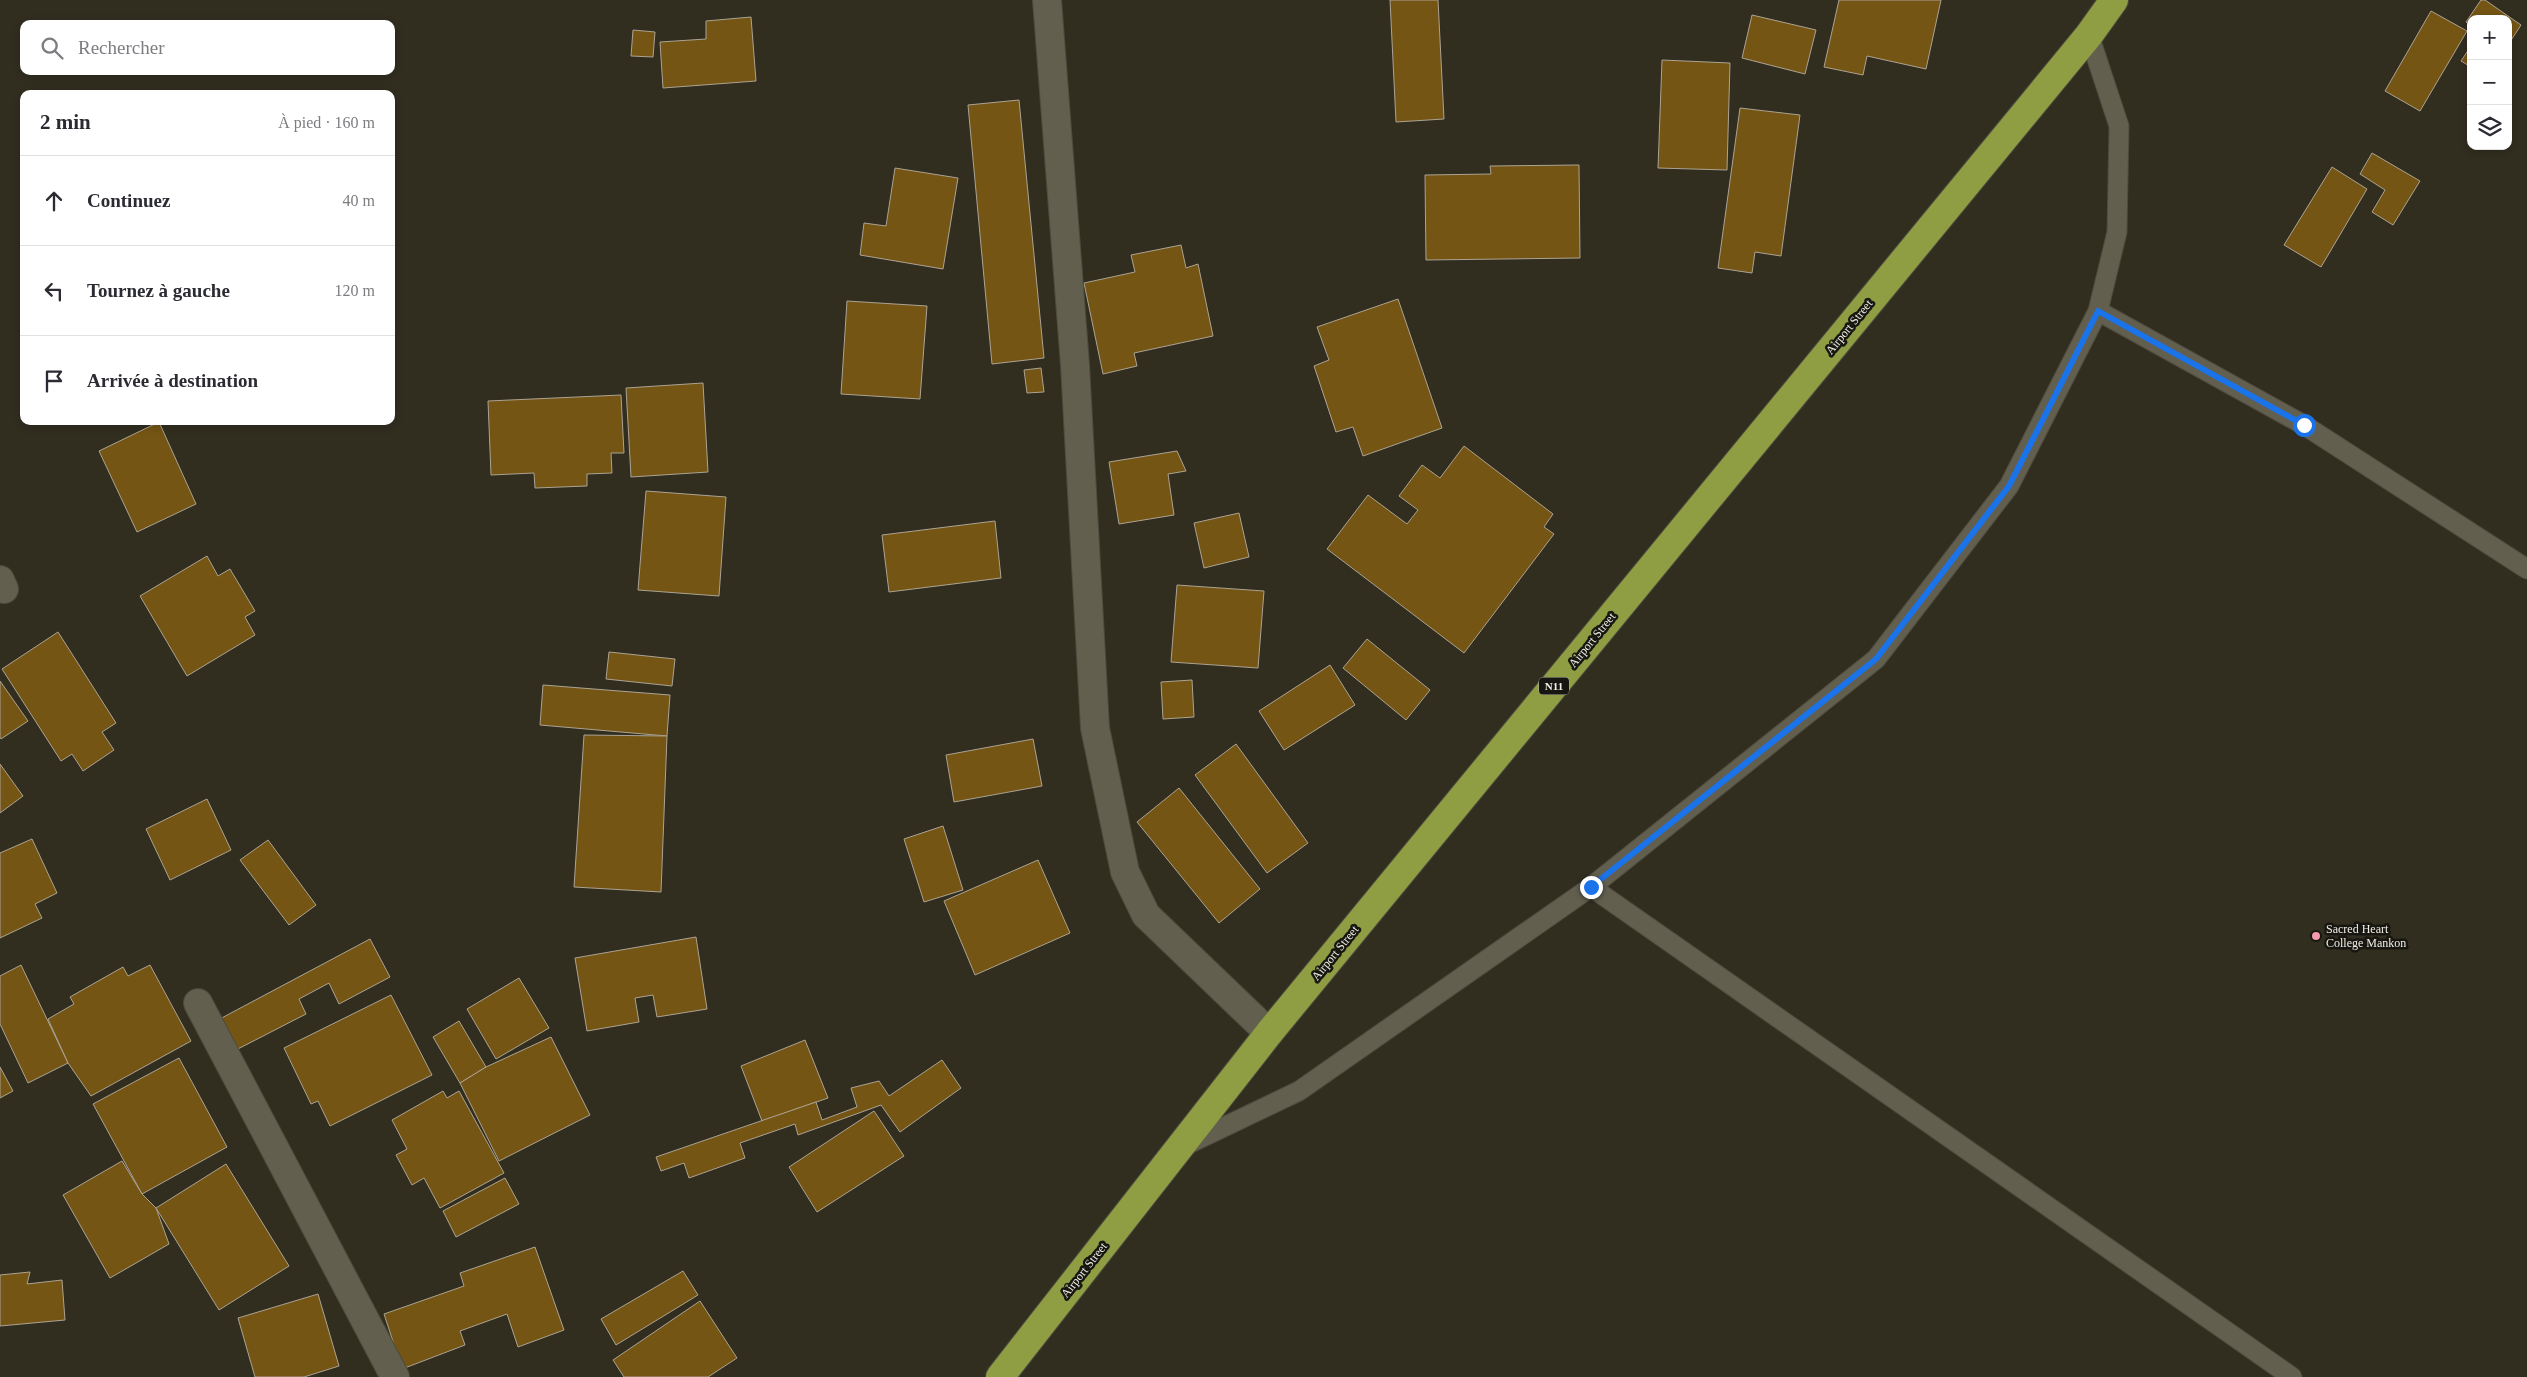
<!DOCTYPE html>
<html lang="fr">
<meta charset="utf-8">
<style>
:root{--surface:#fff;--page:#f2f2f3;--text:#2b2b33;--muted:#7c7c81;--line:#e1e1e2}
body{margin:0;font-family:Georgia,serif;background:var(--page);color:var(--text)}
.controls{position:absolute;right:15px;top:15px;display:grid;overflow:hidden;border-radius:10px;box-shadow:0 2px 8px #0003}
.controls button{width:45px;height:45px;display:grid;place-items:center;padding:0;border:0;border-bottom:1px solid var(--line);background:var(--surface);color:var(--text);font:25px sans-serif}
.stop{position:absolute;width:15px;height:15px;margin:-11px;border:4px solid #1a73e8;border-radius:50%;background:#fff}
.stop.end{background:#1a73e8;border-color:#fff;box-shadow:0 1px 5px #0008}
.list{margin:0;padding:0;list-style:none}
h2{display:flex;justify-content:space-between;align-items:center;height:65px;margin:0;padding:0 20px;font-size:21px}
h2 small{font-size:16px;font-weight:400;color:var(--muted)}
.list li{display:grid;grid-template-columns:32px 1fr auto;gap:15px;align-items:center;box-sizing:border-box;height:90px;padding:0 20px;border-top:1px solid var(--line)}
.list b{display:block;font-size:19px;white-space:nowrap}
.list em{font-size:16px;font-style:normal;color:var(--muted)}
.icon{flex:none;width:28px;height:28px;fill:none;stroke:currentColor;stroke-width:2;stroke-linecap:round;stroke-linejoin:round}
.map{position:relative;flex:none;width:2527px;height:1377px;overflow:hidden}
.search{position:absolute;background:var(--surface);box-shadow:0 2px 8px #0003;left:20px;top:20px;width:375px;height:55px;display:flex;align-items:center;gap:12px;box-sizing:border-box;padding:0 18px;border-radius:10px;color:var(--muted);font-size:19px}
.panel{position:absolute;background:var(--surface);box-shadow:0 2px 8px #0003;left:20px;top:90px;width:375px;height:335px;border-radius:10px}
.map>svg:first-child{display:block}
.building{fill:#755514;stroke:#aca393}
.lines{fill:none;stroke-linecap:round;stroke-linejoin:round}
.lane-casing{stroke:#4d4a3e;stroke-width:21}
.street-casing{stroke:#4d4a3e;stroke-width:30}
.highway-casing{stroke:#4d4a3e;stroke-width:30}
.lane{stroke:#625f4f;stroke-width:19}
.street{stroke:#625f4f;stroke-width:28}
.highway{stroke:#8f9e42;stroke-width:28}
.route{stroke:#1a73e8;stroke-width:6}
.poi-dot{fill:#f39aac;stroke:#171610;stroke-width:2}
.labels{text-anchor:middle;stroke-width:5;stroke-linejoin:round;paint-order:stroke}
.shield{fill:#171610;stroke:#b0aea6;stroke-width:1}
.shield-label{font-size:11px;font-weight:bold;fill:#f1efe6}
.street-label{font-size:12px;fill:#f1efe6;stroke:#171610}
.poi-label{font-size:12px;fill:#f1efe6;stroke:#171610;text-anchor:start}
</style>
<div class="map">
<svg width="2527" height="1377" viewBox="0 0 2527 1377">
<rect width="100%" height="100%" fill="#312e20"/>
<!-- building -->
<g class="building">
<path d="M1390,0H1438L1444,119L1396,122Z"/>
<path d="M1839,0H1941L1926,69L1867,56L1863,75L1824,67Z"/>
<path d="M2481,0H2485L2521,25L2508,45V19H2471V26L2466,22Z"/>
<path d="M2431,11L2467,31L2420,111L2385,91Z"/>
<path d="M1752,15L1816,30L1805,74L1742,58Z"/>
<path d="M751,17L756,81L663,88L660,42L706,39V21Z"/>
<path d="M633,30L655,32L653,57L631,56Z"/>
<path d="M2471,46V67L2461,61Z"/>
<path d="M1662,60L1730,63L1727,170L1658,168Z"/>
<path d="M1019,100L1044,358L992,364L968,105Z"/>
<path d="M1740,108L1800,115L1781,256L1755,252L1752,273L1718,268Z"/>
<path d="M2372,153L2420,181L2393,225L2372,212L2385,190L2360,174Z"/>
<path d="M1579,165L1580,258L1426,260L1425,175L1491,174L1490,166Z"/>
<path d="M2332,167L2367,189L2321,267L2284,245Z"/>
<path d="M895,168L958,178L943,269L860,255L864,223L886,226Z"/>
<path d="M1181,245L1186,268L1198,264L1213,336L1134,353L1137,366L1103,374L1084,283L1135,272L1131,255Z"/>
<path d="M1398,299L1442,428L1363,456L1353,427L1336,432L1314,366L1329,360L1317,327Z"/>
<path d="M847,301L927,306L920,399L841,394Z"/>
<path d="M1041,368L1044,392L1027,393L1024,370Z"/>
<path d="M703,383L708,472L631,477L626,388Z"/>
<path d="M621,395L624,453H611L612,473L587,474V486L535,488L534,473L491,475L488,401Z"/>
<path d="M159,422L196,504L137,532L99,451Z"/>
<path d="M1464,446L1553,514L1544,527L1554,534L1464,653L1327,549L1368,495L1407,524L1418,510L1399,496L1422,465L1440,478Z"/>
<path d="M1177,451L1186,471L1168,474L1174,515L1119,524L1109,462Z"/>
<path d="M646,491L726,497L719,596L638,590Z"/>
<path d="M1239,513L1249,557L1204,568L1194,523Z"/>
<path d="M995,521L1001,578L889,592L882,535Z"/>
<path d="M207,556L218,576L230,569L255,611L245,617L255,635L187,676L140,596Z"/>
<path d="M1177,585L1264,591L1258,668L1171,662Z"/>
<path d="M58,632L116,723L102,732L114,750L83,771L72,754L61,761L2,669Z"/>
<path d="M1367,639L1430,690L1406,720L1343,668Z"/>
<path d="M609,652L675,659L672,686L606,679Z"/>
<path d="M1330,665L1355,705L1284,750L1259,711Z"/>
<path d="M1192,680L1194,717L1163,719L1161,682Z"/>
<path d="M0,681L28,721L1,739L0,737Z"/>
<path d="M543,685L670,695L667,736L540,725Z"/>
<path d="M584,735L667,736L661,892L574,887Z"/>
<path d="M1033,739L1042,786L954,802L946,755Z"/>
<path d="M1236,744L1308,843L1267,873L1195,775Z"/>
<path d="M0,764L23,796L0,813Z"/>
<path d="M1179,788L1260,889L1219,923L1137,822Z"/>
<path d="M207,799L231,850L170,880L146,829Z"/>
<path d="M943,826L963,890L924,902L904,839Z"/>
<path d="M32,839L57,893L35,904L42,918L0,938V853Z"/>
<path d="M268,840L316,905L289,925L240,860Z"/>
<path d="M1038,860L1070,933L975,975L944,901Z"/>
<path d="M696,937L707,1009L657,1017L653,995L635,998L639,1022L587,1031L575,958Z"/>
<path d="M370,939L390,977L339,1004L329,983L299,999L306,1014L232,1052L216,1021Z"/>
<path d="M21,965L68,1063L28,1083L0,1024V976Z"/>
<path d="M150,965L191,1041L91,1096L68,1063L48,1019L74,1004L70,997L123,967L128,976Z"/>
<path d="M519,978L549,1028L496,1059L467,1009Z"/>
<path d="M391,995L432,1075L330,1126L318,1101L311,1104L284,1048Z"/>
<path d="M459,1021L486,1067L460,1083L433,1037Z"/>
<path d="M551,1037L590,1115L499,1161L460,1083L486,1067Z"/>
<path d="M805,1040L828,1098L762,1121L741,1066Z"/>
<path d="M179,1058L227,1147L142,1194L93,1104Z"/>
<path d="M942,1060L961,1088L900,1132L881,1105L798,1135L795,1124L740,1143L745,1158L689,1178L684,1163L661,1171L656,1157L816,1102L822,1120L857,1107L851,1088L879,1081L889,1096Z"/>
<path d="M0,1067L13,1091L0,1098Z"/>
<path d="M443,1091L447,1098L459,1091L504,1173L440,1208L424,1178L412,1185L396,1155L407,1149L392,1120Z"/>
<path d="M874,1111L904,1156L817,1212L789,1167Z"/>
<path d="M122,1161L142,1194L156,1208L169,1244L110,1278L63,1195Z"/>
<path d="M226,1164L289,1266L219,1310L156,1208Z"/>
<path d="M505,1178L519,1204L456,1237L443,1211Z"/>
<path d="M535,1247L564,1330L518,1347L507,1314L460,1331L465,1345L402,1369L384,1314L464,1286L460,1273Z"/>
<path d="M683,1271L698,1295L616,1345L601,1319Z"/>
<path d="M30,1272L27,1284L62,1280L65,1320L0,1326V1275Z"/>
<path d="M318,1294L339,1366L304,1377H255L238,1318Z"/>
<path d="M700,1301L737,1358L708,1377H624L613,1360Z"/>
</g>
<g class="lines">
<defs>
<g id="lane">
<path d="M2098,311L2304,425L2527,569"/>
<path d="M1591,887L2292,1377"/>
<path d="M1182,1147L1299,1091L1591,887L1876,659L2009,486L2098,311L2117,232L2119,126L2089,35"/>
</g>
<g id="street">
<path d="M1047,0L1075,365L1095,728L1125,872L1146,915L1269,1033"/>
<path d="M0,580L4,589"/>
<path d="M198,1003L395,1377"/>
</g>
<path id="highway" d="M1000,1377L1269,1033L2089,35L2114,0"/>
</defs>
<!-- lane casing -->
<use href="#lane" class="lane-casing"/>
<!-- street casing -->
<use href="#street" class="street-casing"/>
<!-- highway casing -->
<use href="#highway" class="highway-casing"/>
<!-- lane -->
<use href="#lane" class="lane"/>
<!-- street -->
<use href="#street" class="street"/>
<!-- highway -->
<use href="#highway" class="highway"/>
</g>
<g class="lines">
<!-- route -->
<path class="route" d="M1591,887L1876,659L2009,486L2098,311L2304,425"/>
</g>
<!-- markers -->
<circle class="poi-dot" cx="2316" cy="936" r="5"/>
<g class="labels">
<!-- shield labels -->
<rect class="shield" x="1539" y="677.5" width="30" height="17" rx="4"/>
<g class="shield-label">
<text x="1554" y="690">N11</text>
</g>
<!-- street labels -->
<g class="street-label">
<text transform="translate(1849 327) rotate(-51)" y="4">Airport Street</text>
<text transform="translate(1592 640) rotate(-51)" y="4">Airport Street</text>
<text transform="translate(1335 953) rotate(-51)" y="4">Airport Street</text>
<text transform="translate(1084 1270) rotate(-52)" y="4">Airport Street</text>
</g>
<!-- poi labels -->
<g class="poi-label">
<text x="2326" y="933">Sacred Heart<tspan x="2326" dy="14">College Mankon</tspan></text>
</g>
</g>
</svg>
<div class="controls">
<button>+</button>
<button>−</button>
<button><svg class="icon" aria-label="layers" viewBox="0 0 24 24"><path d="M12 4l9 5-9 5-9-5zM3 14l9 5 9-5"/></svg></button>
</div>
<div class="stop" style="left:2304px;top:425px"></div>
<div class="stop end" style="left:1591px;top:887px"></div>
<div class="search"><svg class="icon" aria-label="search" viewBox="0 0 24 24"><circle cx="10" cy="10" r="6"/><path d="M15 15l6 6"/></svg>Rechercher</div>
<section class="panel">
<h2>2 min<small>À pied · 160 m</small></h2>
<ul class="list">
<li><svg class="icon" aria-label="ahead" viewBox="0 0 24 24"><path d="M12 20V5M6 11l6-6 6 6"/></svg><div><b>Continuez</b></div><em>40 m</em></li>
<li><svg class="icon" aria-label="left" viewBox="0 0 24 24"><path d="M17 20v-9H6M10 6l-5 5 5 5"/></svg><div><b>Tournez à gauche</b></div><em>120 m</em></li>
<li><svg class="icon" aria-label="arrive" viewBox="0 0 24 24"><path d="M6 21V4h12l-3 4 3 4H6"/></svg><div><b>Arrivée à destination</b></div></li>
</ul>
</section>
</div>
